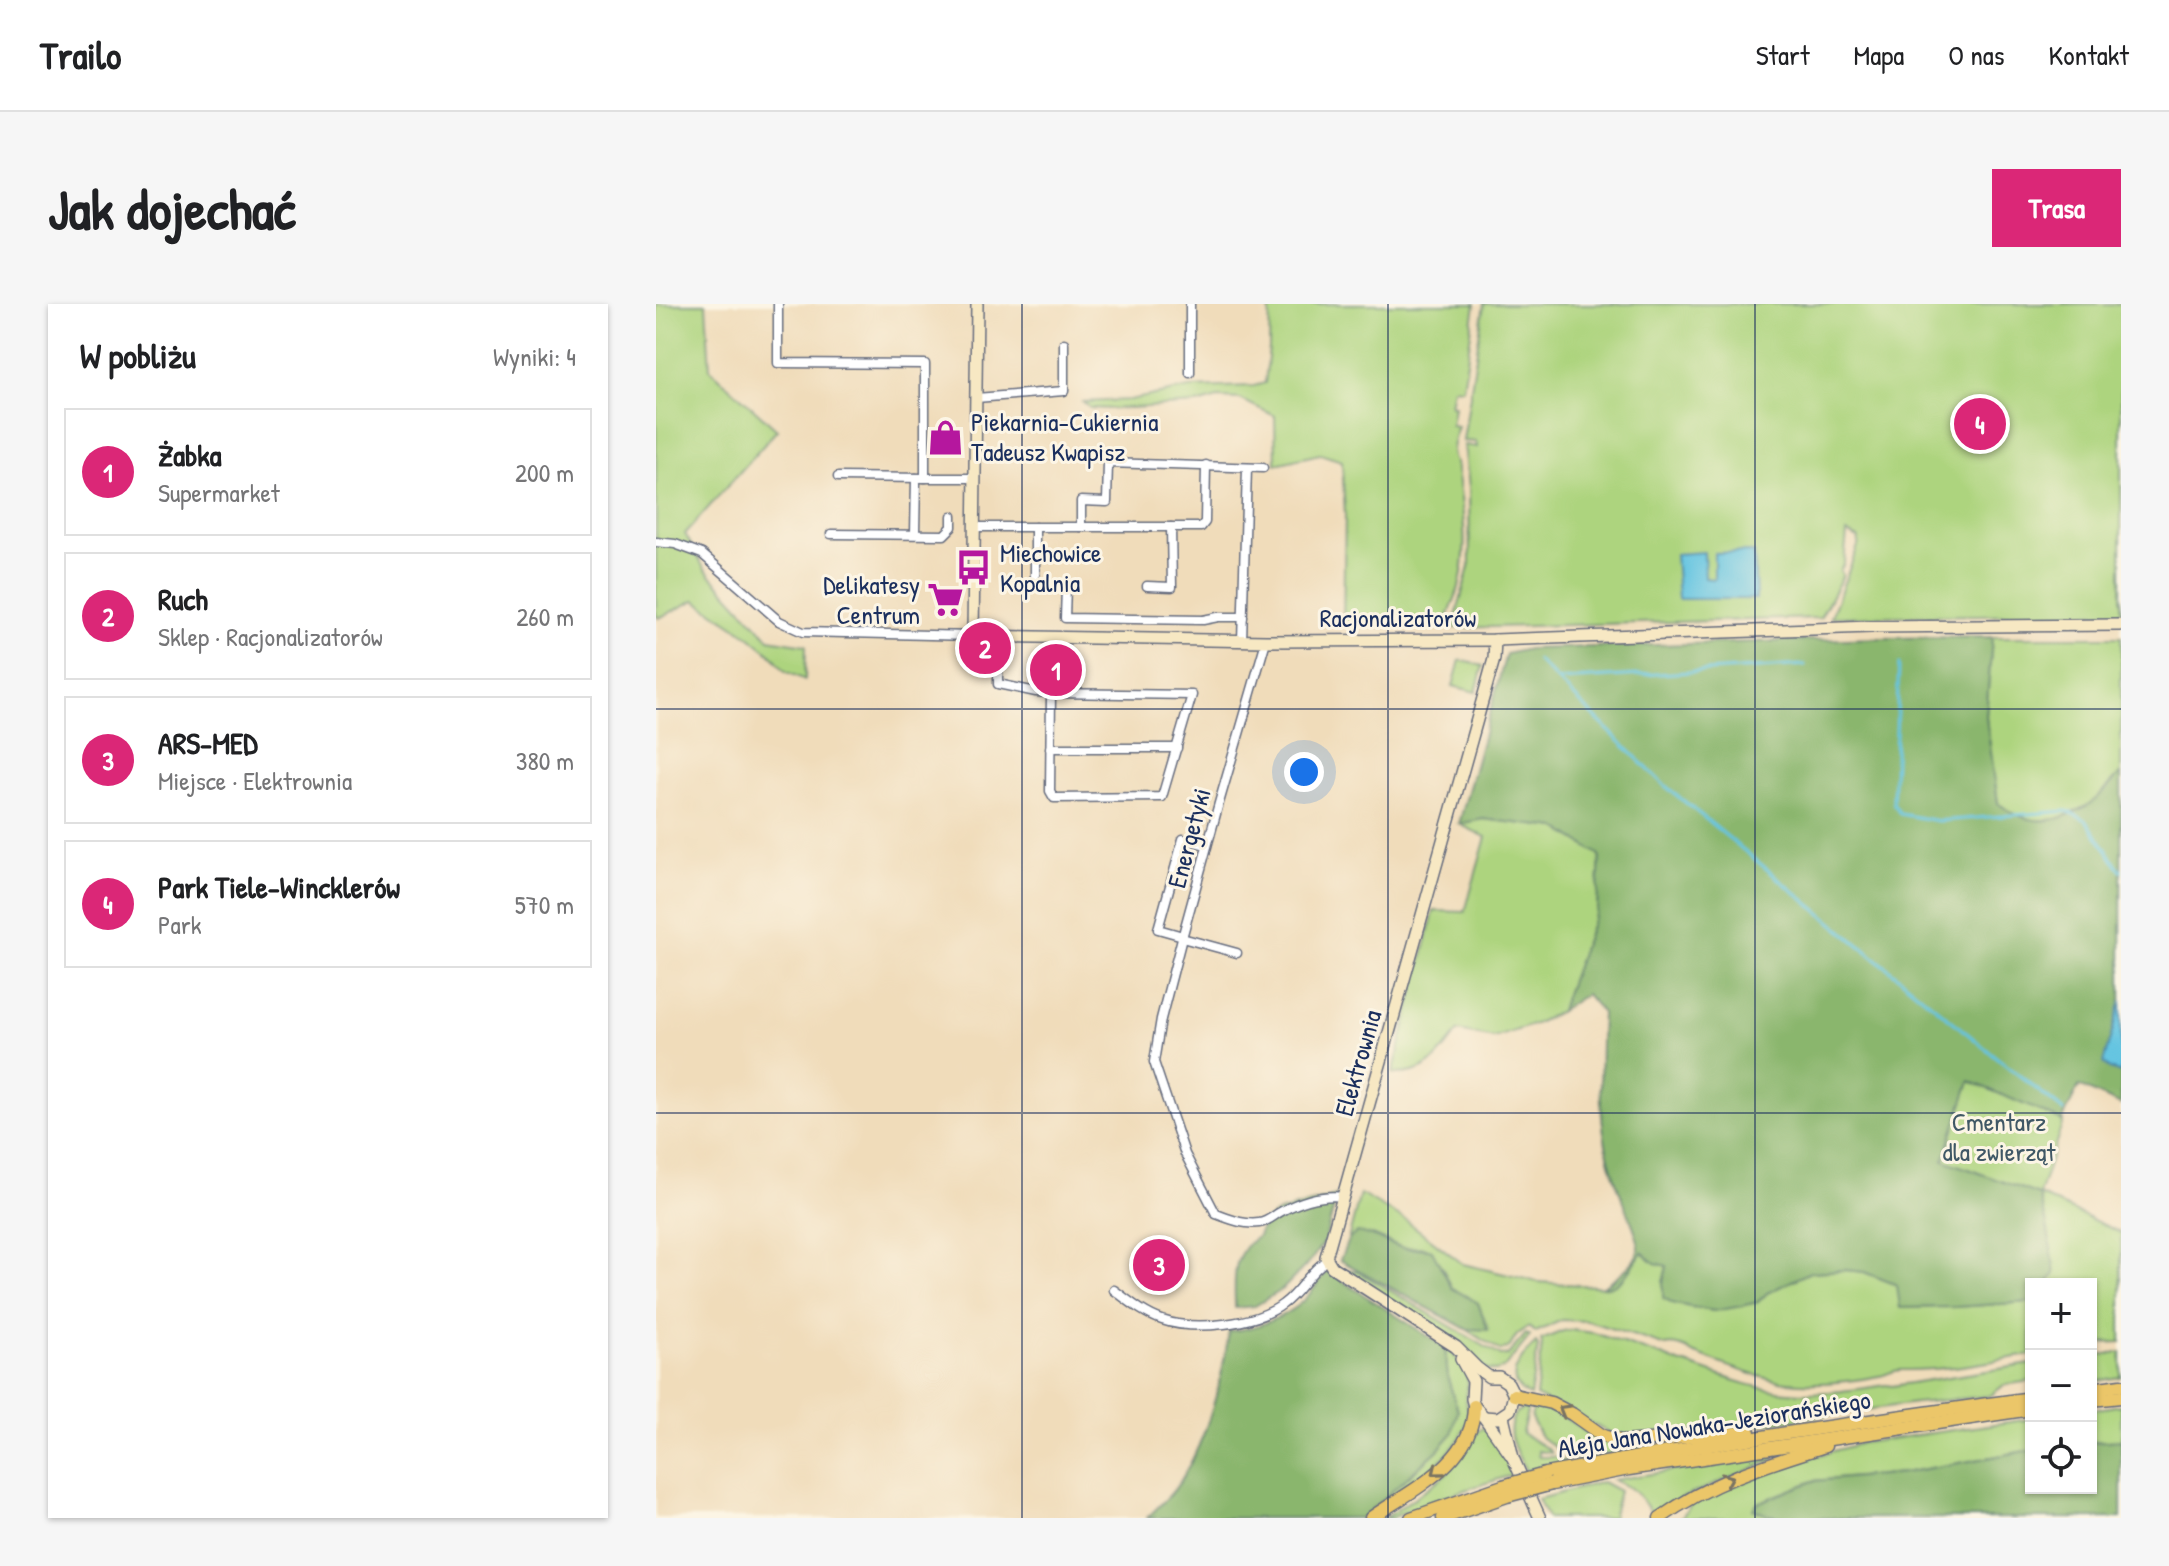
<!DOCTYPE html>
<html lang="pl">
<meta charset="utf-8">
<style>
:root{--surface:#fff;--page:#f6f6f6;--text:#202124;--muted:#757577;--line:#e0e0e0;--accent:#db2777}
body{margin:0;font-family:"Patrick Hand",sans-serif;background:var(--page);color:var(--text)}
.controls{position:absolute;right:24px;bottom:24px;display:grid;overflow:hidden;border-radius:0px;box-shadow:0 2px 6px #0004}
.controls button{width:72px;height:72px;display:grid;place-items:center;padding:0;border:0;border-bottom:2px solid var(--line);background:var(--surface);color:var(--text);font:40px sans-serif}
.you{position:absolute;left:648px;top:468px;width:28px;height:28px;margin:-20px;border:6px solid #fff;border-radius:50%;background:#1a73e8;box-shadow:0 0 0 12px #1a73e833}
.badge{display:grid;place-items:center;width:52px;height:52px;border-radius:50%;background:var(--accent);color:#fff;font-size:26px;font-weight:700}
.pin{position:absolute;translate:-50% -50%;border:4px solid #fff;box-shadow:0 2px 8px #0006}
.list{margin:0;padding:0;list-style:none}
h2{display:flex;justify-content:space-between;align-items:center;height:104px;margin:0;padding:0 32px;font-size:34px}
h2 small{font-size:26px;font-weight:400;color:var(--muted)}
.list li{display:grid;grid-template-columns:52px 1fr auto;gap:24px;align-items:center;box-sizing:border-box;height:128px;margin:0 16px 16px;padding:0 16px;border:2px solid var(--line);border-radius:0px}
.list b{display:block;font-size:30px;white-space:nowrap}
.list p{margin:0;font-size:26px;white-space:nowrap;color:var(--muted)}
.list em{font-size:26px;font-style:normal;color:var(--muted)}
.icon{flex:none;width:44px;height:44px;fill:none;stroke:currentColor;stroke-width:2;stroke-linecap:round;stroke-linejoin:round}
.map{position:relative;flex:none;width:1465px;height:1214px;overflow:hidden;border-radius:0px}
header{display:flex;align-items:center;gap:48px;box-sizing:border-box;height:112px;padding:0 40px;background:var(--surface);border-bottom:2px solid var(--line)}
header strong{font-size:38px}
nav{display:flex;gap:44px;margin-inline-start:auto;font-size:28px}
.intro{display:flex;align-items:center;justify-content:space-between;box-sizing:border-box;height:192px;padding:0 48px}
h1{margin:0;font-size:56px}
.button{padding:20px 36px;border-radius:0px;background:var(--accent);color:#fff;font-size:28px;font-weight:700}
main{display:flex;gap:48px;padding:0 48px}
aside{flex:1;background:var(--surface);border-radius:0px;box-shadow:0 2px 6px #0004}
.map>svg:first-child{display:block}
.green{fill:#add47e;stroke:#64826e;stroke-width:2}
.forest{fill:#8ab66d;stroke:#527266;stroke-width:2}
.water{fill:#63c4e1;stroke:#3f7aa0;stroke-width:2}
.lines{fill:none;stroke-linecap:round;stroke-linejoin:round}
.stream{stroke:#63c4e1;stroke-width:3}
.street-casing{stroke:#666c7e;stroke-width:11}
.secondary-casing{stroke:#666c7e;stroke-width:14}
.primary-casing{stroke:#666c7e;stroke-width:15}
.street{stroke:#fff;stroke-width:8}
.secondary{stroke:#f7e8c3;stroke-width:11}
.primary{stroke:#ebc669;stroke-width:12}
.primary-bridge-casing{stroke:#666c7e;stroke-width:15;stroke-linecap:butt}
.primary-bridge{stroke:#ebc669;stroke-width:12}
.oneway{stroke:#797363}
.grid{fill:none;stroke:#1b2f5e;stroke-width:2;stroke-opacity:0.55}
.labels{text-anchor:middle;stroke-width:6;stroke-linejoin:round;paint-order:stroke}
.poi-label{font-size:26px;fill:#1b2f5e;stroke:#fcf5e5;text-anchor:start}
.street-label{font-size:26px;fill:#1b2f5e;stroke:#fcf5e5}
.park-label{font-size:26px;fill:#405866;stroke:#fcf5e5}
</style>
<header>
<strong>Trailo</strong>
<nav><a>Start</a><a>Mapa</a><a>O nas</a><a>Kontakt</a></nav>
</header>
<div class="intro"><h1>Jak dojechać</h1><a class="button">Trasa</a></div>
<main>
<aside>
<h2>W pobliżu<small>Wyniki: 4</small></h2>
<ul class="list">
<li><span class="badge">1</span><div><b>Żabka</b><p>Supermarket</p></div><em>200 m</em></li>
<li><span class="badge">2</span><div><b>Ruch</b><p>Sklep · Racjonalizatorów</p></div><em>260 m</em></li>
<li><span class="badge">3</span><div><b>ARS-MED</b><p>Miejsce · Elektrownia</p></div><em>380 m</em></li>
<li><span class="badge">4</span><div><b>Park Tiele-Wincklerów</b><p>Park</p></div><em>570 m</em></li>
</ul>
</aside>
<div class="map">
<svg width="1465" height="1214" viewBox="0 0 1465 1214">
<rect width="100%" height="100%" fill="#fcf5e5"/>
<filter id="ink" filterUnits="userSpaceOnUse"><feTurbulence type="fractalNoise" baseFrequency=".0125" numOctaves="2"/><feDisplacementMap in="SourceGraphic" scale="16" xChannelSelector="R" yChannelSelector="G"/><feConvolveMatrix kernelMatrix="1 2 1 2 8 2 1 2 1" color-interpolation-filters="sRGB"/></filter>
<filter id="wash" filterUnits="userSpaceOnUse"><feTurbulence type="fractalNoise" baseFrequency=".006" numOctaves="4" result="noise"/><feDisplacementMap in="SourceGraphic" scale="32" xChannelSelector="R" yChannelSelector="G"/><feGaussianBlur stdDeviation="1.8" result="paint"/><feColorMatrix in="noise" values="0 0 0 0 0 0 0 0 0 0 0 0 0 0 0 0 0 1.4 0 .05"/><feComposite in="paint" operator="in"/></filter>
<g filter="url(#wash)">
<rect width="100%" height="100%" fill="#f0dcba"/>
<!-- green -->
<g class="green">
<path d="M0,0H50L54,65L121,126L29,230L48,264L113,335L150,341L149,376L129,367L117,352L93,332L39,296L3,314L0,311Z"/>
<path d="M614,0H819L807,85L797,84L794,102H798L795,122L802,123C798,135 792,148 800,159C806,201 814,241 803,283C799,297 792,310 788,324L687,321L689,211L686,157L664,150L620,160L619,112L584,95L562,94L541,100L457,105L434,104L427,98L473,96L534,84L598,82L609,79L613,44Z"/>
<path d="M828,0H1465V309L1175,313L1202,242L1203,234L1191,229L1188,259L1184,267L1186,269V273L1164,314L797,324L814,259L813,183L808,141L821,143L820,138L807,137Z"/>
<path d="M1336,333H1465V469L1435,500L1402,515L1373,517L1355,509L1342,499L1330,413Z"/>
<path d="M804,356L827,362L820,388L797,382Z"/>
<path d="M827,515L901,524L944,551L941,605L904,707L879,720L838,734L802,727C783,753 772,771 737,770L778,607L809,608L830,533L803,520Z"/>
<path d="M1314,777L1407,817L1383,891L1465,929V1038L1435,1039V980H1391L1399,969L1287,856Z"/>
<path d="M704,890L751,917L807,960L882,978L953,983L973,968L986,947L1011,962L1007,979L1019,1000L1057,1007L1102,998L1111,989L1154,968L1189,966L1208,968L1242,981L1244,1004L1300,1003L1375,998V1051C1333,1057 1289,1067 1247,1066C1238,1065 1231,1071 1223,1072C1193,1078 1161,1081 1131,1078C1099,1074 1066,1059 1036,1049C1030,1043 1018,1040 1010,1042L932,1017L906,1016L880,1028L872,1023L861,1031L853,1044L845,1047L810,1025H832L822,999L796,984L786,963L768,943L747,944L717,931L692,936Z"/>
<path d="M689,966L701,967L845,1052L852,1051L870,1030L874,1032L848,1064L840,1067L830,1066Z"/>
<path d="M915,1026L938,1029L1008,1053L1025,1060H1030C1063,1071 1097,1085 1132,1088C1165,1091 1197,1086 1230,1081L1236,1082L1375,1060V1077L1348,1081L1334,1092L1260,1099L1079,1124L966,1132L958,1131L880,1092L886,1040L885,1036L907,1027Z"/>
<path d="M880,1039L882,1042L874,1092C844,1078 864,1054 880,1039Z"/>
<path d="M789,1043C799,1052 811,1064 812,1079C812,1083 810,1087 810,1091C810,1099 813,1108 812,1115C807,1150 734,1197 706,1214L782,1146L802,1107L792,1075Z"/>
<path d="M1465,1048V1073L1435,1078V1053Z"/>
<path d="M1465,1101V1136L1435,1138V1106Z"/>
<path d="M878,1102L900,1108L941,1135L1000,1141L921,1156L898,1143L885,1133L875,1114Z"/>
<path d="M872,1103L866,1129L892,1145L895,1149L882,1147L883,1153H901L912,1159L870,1167C860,1147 847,1129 860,1108Z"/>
<path d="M1375,1115V1146L1247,1169L1157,1177L1102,1199L1111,1211L1137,1214H1025L1035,1200L1050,1192L1145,1156L1206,1139Z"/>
<path d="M827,1124H832L859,1170L784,1194L735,1214H729C751,1198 777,1183 796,1164C808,1152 813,1130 827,1124Z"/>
<path d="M1121,1150L1117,1156L1026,1194L1000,1210L996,1209L982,1191L974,1184L957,1176Z"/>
<path d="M946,1178L963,1187L956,1214H891L882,1195Z"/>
</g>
<!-- forest -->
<g class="forest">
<path d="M1336,333L1330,413L1342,499C1373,523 1399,521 1432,501C1444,494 1455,479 1465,469V801L1423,782L1406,817L1314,777L1288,856L1383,891L1391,920L1399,970L1391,980H1375V998L1300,1003L1244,1004L1241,981L1208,968L1189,966L1154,968L1111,989L1102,998L1081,1003L1058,1007L1019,1000L1007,994V979L1011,962L999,959L986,948C977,962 965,984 946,983C960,972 979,963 983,944C984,934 965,893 961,880C940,826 944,767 946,709L930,690L904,707L941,605L944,551L901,524L827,515L803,520L850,350L872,345L1223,334Z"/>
<path d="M681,892L669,936L655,956L628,984L599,1002L579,1004C579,975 574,949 602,932L607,919L623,908Z"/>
<path d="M701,928C717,931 729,938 744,943C754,946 765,942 776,946L796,984L822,999L832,1026L810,1025L684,956L692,936Z"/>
<path d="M672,966L691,980L789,1043L792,1075L802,1107L796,1130L782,1146L706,1214H491C504,1201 519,1188 528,1171C553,1128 566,1077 573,1027C599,1025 629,1014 648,996C657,987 664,976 672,966Z"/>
<path d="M1465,1136V1214H1138L1111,1211L1097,1205L1101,1199L1157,1177L1247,1169L1375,1146V1184H1435V1138Z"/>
</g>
<!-- water -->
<g class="water">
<path d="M1048,248L1049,274L1058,275V249L1098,248L1100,295H1022L1019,250Z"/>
<path d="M1465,697V769L1453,765L1447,759Z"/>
</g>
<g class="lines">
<!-- stream -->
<g class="stream">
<path d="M881,356L1007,480L1340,753L1408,807"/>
<path d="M1243,360L1237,499L1244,510L1282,517L1411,507L1430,516L1465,567"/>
<path d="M902,376L1149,361"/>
</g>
</g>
</g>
<g filter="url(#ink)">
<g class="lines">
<defs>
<g id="street">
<path d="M122,0V59L269,60V174L182,173"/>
<path d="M534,0V69"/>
<path d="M320,94L408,87V39"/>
<path d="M269,174H318"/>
<path d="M318,223H545L549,218L550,161"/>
<path d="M379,223V282H416"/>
<path d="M425,223V197L451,198L452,159L607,164"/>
<path d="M175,230L288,231L296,223V212"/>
<path d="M259,230L260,174"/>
<path d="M0,238L19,240L46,250L123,317L147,328L317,332"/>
<path d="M410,282L409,314L547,316L562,313H587"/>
<path d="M491,282L516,283L515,223"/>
<path d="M342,334V380L380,388L395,389L536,391L506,493L398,494L394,487L395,389"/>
<path d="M586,337L591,164"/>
<path d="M610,337L563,499L526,634L505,715L498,758L529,850L560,910C574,915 587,921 603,919C612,918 618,911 626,907C645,897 665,890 687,893"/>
<path d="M394,444H521"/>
<path d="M527,632L502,625L527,535L551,541"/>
<path d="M526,634L581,649"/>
<path d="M458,986C473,997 488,1010 506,1016C537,1027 600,1021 627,1000C644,988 653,967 671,956"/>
</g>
<g id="secondary">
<path d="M321,0L317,332L610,337L839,336L1215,323L1465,321"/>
<path d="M805,1055L817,1077L816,1095L818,1102L828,1113L857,1154"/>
<path d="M847,1112L857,1154L884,1214"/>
<path d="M828,1113L842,1114L854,1106L858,1091L852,1079L843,1073H833L821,1064L800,1043L676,963L670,953L838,355L839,336"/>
</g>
<g id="primary">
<path d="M1435,1085L1465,1081"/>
<path d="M858,1091L895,1099L916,1110L947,1132L968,1138L1093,1128"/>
<path d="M1435,1096L1465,1093"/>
<path d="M889,1170C1050,1139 1213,1117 1375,1094"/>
<path d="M896,1180L973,1165L1375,1105"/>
<path d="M715,1214C754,1187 818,1158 818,1102"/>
<path d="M755,1214L847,1182"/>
<path d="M787,1214L851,1192"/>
<path d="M1004,1214C1056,1177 1109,1161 1169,1142"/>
</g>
</defs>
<!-- street casing -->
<use href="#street" class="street-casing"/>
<!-- secondary casing -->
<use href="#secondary" class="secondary-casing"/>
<!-- primary casing -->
<use href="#primary" class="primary-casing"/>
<!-- street -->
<use href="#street" class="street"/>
<!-- secondary -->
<use href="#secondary" class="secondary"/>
<!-- primary -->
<use href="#primary" class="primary"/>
<defs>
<g id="primary-bridge">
<path d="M847,1182L889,1170"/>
<path d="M851,1192L896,1180"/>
</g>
</defs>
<!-- primary-bridge casing -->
<use href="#primary-bridge" class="primary-bridge-casing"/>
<!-- primary-bridge -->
<use href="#primary-bridge" class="primary-bridge"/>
</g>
<!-- one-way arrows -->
<defs><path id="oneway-chevron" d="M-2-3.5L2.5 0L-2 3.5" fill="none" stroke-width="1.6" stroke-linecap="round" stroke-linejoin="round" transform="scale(2)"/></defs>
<g class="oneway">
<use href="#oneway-chevron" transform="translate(908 1106) rotate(-150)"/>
<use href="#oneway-chevron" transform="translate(781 1167) rotate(141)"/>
<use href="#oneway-chevron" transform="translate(1072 1175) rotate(-23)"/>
</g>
</g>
<!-- grid -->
<path class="grid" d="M366,0V1214M732,0V1214M1099,0V1214M0,405H1465M0,809H1465"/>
<!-- icons -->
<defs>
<symbol id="shop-bare" viewBox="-9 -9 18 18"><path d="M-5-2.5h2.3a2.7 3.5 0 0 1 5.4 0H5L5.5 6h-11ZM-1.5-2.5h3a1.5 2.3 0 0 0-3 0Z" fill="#b5179e" stroke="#fcf5e5" stroke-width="2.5" paint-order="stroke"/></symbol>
<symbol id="bus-bare" viewBox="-9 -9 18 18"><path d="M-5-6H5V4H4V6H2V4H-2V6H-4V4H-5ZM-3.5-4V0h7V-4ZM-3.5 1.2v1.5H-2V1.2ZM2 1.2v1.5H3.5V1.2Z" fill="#b5179e" stroke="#fcf5e5" stroke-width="2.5" paint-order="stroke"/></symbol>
<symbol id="supermarket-bare" viewBox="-9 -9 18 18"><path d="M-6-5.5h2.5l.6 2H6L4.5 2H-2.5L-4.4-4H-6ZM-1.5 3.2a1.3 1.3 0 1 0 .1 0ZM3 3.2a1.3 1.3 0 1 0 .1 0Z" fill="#b5179e" stroke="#fcf5e5" stroke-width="2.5" paint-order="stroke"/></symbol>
</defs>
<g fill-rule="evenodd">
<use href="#shop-bare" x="264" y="108" width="51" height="51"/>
<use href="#bus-bare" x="292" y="238" width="51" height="51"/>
<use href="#supermarket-bare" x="264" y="270" width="51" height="51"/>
</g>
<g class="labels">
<!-- poi labels -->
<g class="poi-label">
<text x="315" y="127">Piekarnia-Cukiernia<tspan x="315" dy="30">Tadeusz Kwapisz</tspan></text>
<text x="344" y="258">Miechowice<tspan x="344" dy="30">Kopalnia</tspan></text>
<text x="264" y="290" text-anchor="end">Delikatesy<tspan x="264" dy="30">Centrum</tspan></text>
</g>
<!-- street labels -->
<g class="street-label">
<text x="742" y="323">Racjonalizatorów</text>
<text transform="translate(533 534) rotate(-75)" y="9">Energetyki</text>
<text transform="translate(702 759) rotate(-74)" y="9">Elektrownia</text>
<text transform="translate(1058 1120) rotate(-9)" y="9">Aleja Jana Nowaka-Jeziorańskiego</text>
</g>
<!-- park labels -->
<g class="park-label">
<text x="1343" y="827">Cmentarz<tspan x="1343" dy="30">dla zwierząt</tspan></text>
</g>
</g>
</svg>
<div class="controls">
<button>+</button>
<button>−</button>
<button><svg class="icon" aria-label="locate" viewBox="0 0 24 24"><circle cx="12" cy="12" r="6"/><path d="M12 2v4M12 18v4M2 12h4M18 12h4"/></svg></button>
</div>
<div class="you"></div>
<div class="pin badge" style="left:400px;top:366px">1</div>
<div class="pin badge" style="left:329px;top:344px">2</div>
<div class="pin badge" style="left:503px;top:961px">3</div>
<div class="pin badge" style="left:1324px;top:120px">4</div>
</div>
</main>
